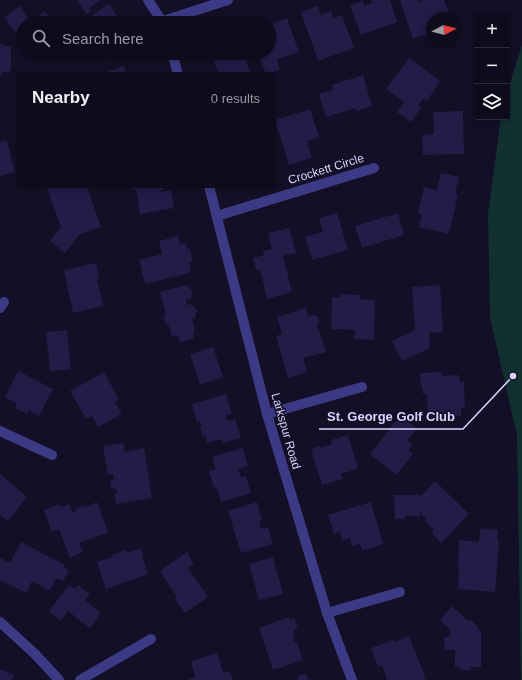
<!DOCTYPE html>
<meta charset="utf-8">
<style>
:root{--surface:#0e0b1c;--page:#1c1929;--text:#f1f3f6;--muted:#9b9ba3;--line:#2e2b3b}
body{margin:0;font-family:Helvetica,sans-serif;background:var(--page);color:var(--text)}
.controls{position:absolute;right:12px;top:12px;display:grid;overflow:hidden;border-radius:4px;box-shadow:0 2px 6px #0003}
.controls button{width:36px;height:36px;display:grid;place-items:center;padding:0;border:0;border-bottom:1px solid var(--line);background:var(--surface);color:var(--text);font:20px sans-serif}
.compass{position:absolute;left:426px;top:12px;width:36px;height:36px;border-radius:50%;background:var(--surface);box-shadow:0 2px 6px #0003;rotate:83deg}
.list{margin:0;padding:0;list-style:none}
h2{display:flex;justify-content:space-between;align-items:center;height:52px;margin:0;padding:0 16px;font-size:17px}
h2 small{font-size:13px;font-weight:400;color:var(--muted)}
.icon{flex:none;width:22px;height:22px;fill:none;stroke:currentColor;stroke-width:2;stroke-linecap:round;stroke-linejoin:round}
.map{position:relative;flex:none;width:522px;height:680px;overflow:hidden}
.search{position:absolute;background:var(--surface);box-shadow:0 2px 6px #0003;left:16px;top:16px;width:260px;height:44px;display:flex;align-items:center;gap:10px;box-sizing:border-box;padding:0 14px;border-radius:22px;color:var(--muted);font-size:15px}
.panel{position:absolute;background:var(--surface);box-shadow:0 2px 6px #0003;left:16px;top:72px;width:260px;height:116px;border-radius:4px}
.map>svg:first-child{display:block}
.green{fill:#12302f}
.building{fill:#241b47}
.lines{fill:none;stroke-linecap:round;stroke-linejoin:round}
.minor{stroke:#3d3a85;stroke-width:10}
.tertiary{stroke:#3d3a85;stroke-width:10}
.labels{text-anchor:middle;stroke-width:3;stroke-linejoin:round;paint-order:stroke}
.street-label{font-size:12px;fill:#d9d4ff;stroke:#130f26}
.leader{fill:none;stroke:#d9d4ff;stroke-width:1.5}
.callout-dot{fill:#d9d4ff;stroke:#130f26;stroke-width:1.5}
.callout-label{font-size:13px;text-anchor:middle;font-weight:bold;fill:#d9d4ff;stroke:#130f26;stroke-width:3;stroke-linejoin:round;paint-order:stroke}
</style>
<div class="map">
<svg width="522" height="680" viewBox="0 0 522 680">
<rect width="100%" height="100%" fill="#130f26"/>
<!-- green -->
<path class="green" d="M522,45V680H521L517,436L490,317L488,214L501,117H507V93Z"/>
<!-- building -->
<g class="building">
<path d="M77,0H101L89,8L91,11L86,14Z"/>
<path d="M371,0H390L397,22L361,35L350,5L363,1L364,6L372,3Z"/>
<path d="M400,0H417L418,2L422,0H444L450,17L446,18H432V23L427,24L430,33L413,39Z"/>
<path d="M109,4L119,19L116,22L117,23H80Z"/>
<path d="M20,6L30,21L45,11L53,23H23V44L4,17Z"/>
<path d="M318,6L321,15L331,11L333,18L342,15L354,48L318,61L301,12Z"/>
<path d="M287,18L299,52L277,59L280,70L266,74L258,53H269V38L277,35L273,23Z"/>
<path d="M0,44H3V46H11V71L2,72V75H0Z"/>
<path d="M100,53H116L105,61Z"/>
<path d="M211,53H243L251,74H219Z"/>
<path d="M409,58L440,81L427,101L424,98L418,106L421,108L411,122L397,112L404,102L386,89Z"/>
<path d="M124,66L126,74H101Z"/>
<path d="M363,75L372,106L357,111L356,108L326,117L319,94L334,90L332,85Z"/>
<path d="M310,109L319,137L307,141L312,158L289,165L275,120Z"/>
<path d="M463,111L464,154L423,155L422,135L434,134L433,112Z"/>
<path d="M7,140L15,172L0,176V142Z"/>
<path d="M441,173L459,177L455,194L458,195L449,234L419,227L422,215L418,214L424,187L437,190Z"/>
<path d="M53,186H87L101,227L80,234L65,253L50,241L61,227L47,188Z"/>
<path d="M131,186H164V189L161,190V192L171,190L174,208L140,214L136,189L131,190Z"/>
<path d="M337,213L348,250L312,260L305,237L323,232L319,218Z"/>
<path d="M398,213L404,235L362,248L355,226Z"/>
<path d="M289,228L296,253L283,256L292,292L267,299L260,269L256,270L253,258L264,255L263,251L272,249L268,233Z"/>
<path d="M178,236L180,244L182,243L186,245L188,249H190L193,261L189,262L191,269L189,273L145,284L139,260L162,254L159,241Z"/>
<path d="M96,263L99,278L97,279L103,306L73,313L64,270Z"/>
<path d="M187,285L192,291L191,299L186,300L187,305L191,304L197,310L195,318L192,319L195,332L193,333L194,338L180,342L178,336L172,337L169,326L165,323L164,316L166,313L160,292Z"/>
<path d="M440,285L443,332L429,333L430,348L402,361L392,341L415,330L412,287Z"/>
<path d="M341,294L360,295L359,299L375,300L374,340L354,339L355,330L331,329L332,297H341Z"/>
<path d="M306,308L308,317L314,315L318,317L320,323H317L326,352L303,358L307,372L288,378L276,336L282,334L277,317Z"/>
<path d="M67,330L71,369L50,371L46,332Z"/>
<path d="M213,347L223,377L200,385L190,354Z"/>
<path d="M18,371L53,389L39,416L29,410L27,414L15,408L17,404L5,397Z"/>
<path d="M104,372L119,400L115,402L122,414L98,427L92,416L86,419L70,391Z"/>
<path d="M442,372V376L459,375L460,382H464L465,408H461V416L428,417L427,394H423L422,386H421L420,373Z"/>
<path d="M226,394L232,414L226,415L227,421L235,419L241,438L223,443L222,439L207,443L205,435L202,436L200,427L202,426L200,421L197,422L192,404Z"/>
<path d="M400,416L417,429L407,440L413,445L408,450L413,454L396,475L370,454Z"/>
<path d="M348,435L358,469L341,474L343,479L322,485L311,449L320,446L321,448L332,444L331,440Z"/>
<path d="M123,443L125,452L144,448L152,498L116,504L114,494H117L116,488L111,489L110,480L114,479L113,474L108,475L103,446Z"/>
<path d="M243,448L248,466L238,469L241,477L246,476L251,493L221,502L217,487L214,488L209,471L216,469L212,457Z"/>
<path d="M0,474L27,497L8,521L0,515Z"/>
<path d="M435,481L469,514L441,543L431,532L434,530L424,520L426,519L420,512V516H405V519H395L394,495H420V497Z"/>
<path d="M97,502L108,532L79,543L83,552L70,558L59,529L52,532L44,510L60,504L61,507L69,504L73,513L76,511L75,509L84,505L85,507Z"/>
<path d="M257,502L262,520L259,521L261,529L268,527L273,544L241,553L228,511Z"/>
<path d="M371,502L383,544L362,551L360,544L352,546L350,538L342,540L340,532L334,534L328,515Z"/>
<path d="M480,528L498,530L497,541H499L495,592L458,589L459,568H458L459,540L479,542Z"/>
<path d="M21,542L65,565L63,567L69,570L63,581L56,578L50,591L32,581L26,593L0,580V558L10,563Z"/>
<path d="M141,548L143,555H142L148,574L106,589L97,562L112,557V555L126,550L127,553Z"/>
<path d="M187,552L194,564L188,568L208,597L185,613L175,599L177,597L160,571Z"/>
<path d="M273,557L283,594L259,600L249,564Z"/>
<path d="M69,585L75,589L78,585L90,594L85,600L101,613L90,628L68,611L61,621L49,611Z"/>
<path d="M452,606L468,621L470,619L478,627L477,628L481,632V667H471V670H460V667H455V650H445L444,637H449L451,634L449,632L451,631L440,620Z"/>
<path d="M289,617L290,620L294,618L298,628L293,630L295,635L292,636L295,642H297L303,660L273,670L259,628Z"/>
<path d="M409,636L426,679L422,680H387L382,665L378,667L371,648L393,640L394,642Z"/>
<path d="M217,653L223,673L230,671L233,680H187L195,677L191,661Z"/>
<path d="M0,669L14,675L12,680H0Z"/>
<path d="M303,674L307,675L308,680H297L299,675Z"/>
</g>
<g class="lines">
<!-- minor -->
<g class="minor">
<path d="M148,0L163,23"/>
<path d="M163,21L228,0"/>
<path d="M172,53L178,74"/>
<path d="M209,186L267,414L327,613L352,680"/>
<path d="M217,216L374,168"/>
<path d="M0,308L4,302"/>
<path d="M267,414L362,387"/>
<path d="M0,431L52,455"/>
<path d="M327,613L400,592"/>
<path d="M80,680L151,639"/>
</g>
<!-- tertiary -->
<path class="tertiary" d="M0,622L35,654L59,680"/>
</g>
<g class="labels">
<!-- street labels -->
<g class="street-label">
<text transform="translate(326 169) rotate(-17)" y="4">Crockett Circle</text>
<text transform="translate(286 431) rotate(74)" y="4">Larkspur Road</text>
</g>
</g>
<!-- callouts -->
<path class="leader" d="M513 376L463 429H319"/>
<circle class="callout-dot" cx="513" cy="376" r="4"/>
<g class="callout-label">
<text x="391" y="421">St. George Golf Club</text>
</g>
</svg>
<div class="controls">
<button>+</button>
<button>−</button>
<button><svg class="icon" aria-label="layers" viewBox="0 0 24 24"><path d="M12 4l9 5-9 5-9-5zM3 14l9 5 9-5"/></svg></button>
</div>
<svg class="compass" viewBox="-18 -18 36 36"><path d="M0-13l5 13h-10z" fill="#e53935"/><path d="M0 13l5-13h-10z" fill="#9b9ba3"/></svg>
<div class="search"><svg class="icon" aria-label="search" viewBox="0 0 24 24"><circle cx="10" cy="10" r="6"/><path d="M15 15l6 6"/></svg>Search here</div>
<section class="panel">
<h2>Nearby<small>0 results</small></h2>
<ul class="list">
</ul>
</section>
</div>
